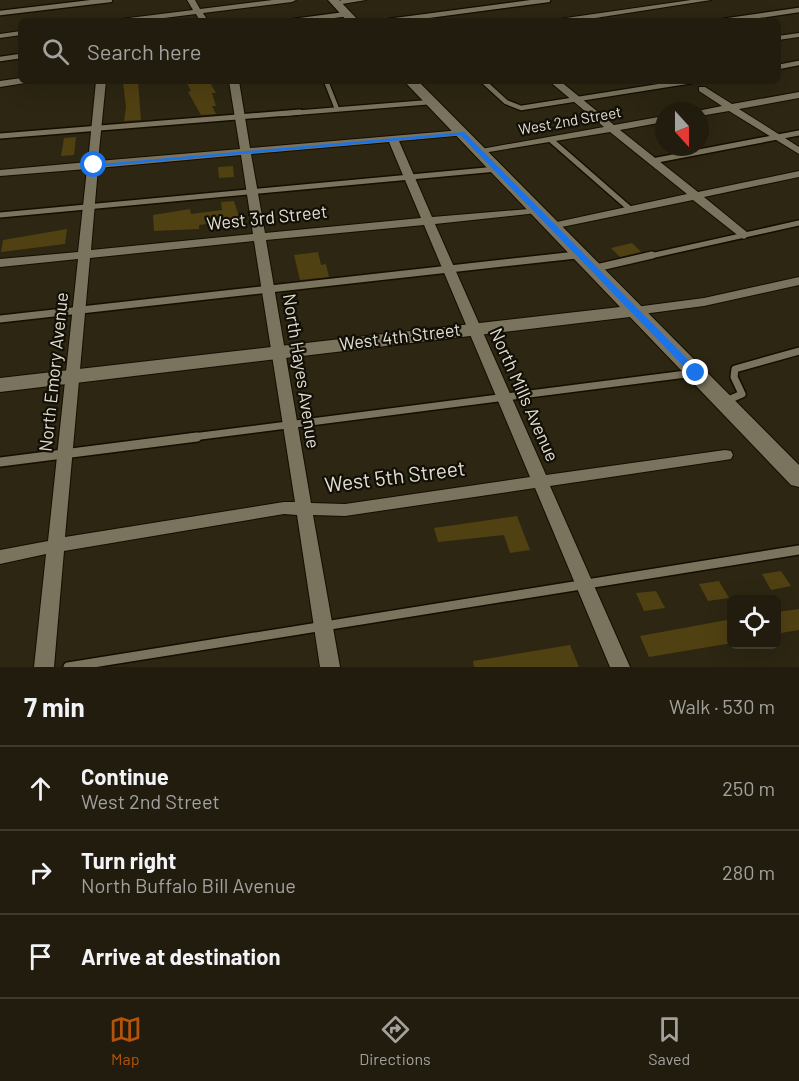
<!DOCTYPE html>
<meta charset="utf-8">
<style>
:root{--surface:#211c0e;--page:#292517;--text:#f1f3f6;--muted:#a2a19e;--line:#3e3a2e;--accent:#b45309}
body{margin:0;font-family:Barlow,sans-serif;background:var(--page);color:var(--text)}
.controls{position:absolute;right:18px;bottom:18px;display:grid;overflow:hidden;border-radius:9px;box-shadow:0 6px 24px #0002}
.controls button{width:54px;height:54px;display:grid;place-items:center;padding:0;border:0;border-bottom:2px solid var(--line);background:var(--surface);color:var(--text);font:30px sans-serif}
.compass{position:absolute;left:655px;top:102px;width:54px;height:54px;border-radius:50%;background:var(--surface);box-shadow:0 6px 24px #0002;rotate:159deg}
.stop{position:absolute;width:18px;height:18px;margin:-14px;border:4px solid #1a73e8;border-radius:50%;background:#fff}
.stop.end{background:#1a73e8;border-color:#fff;box-shadow:0 2px 6px #0008}
.list{margin:0;padding:0;list-style:none}
h2{display:flex;justify-content:space-between;align-items:center;height:78px;margin:0;padding:0 24px;font-size:26px}
h2 small{font-size:20px;font-weight:400;color:var(--muted)}
.list li{display:grid;grid-template-columns:39px 1fr auto;gap:18px;align-items:center;box-sizing:border-box;height:84px;padding:0 24px;border-top:2px solid var(--line)}
.list b{display:block;font-size:22px;white-space:nowrap}
.list p{margin:0;font-size:20px;white-space:nowrap;color:var(--muted)}
.list em{font-size:20px;font-style:normal;color:var(--muted)}
.icon{flex:none;width:33px;height:33px;fill:none;stroke:currentColor;stroke-width:2;stroke-linecap:round;stroke-linejoin:round}
.map{position:relative;flex:none;width:799px;height:667px;overflow:hidden}
.search{position:absolute;background:var(--surface);box-shadow:0 6px 24px #0002;left:18px;right:18px;top:18px;height:66px;display:flex;align-items:center;gap:15px;box-sizing:border-box;padding:0 21px;border-radius:9px;color:var(--muted);font-size:22px}
.sheet{height:330px;background:var(--surface)}
nav{display:flex;justify-content:space-around;align-items:center;box-sizing:border-box;height:84px;border-top:2px solid var(--line);background:var(--surface);font-size:16px;color:var(--muted)}
nav a{display:grid;justify-items:center;gap:3px}
nav .on{color:var(--accent)}
.map>svg:first-child{display:block}
.building{fill:#504112}
.lines{fill:none;stroke-linecap:round;stroke-linejoin:round}
.service-far3-casing{stroke:#150e00;stroke-width:7}
.service-far2-casing{stroke:#150e00;stroke-width:8}
.service-far1-casing{stroke:#150e00;stroke-width:10}
.service-casing{stroke:#150e00;stroke-width:12}
.minor-casing{stroke:#150e00;stroke-width:2}
.secondary-casing{stroke:#150e00;stroke-width:2}
.service-far3{stroke:#7a735d;stroke-width:4.5}
.service-far2{stroke:#7a735d;stroke-width:5}
.service-far1{stroke:#7a735d;stroke-width:7}
.service{stroke:#7a735d;stroke-width:9}
.minor{fill:#7a735d;fill-rule:evenodd}
.secondary{fill:#7a735d;fill-rule:evenodd}
.route{fill:#1a73e8}
.labels{text-anchor:middle;stroke-width:4.5;stroke-linejoin:round;paint-order:stroke}
.far-street-label{font-size:15px;fill:#e2ded2;stroke:#120f07}
.street-label{font-size:18px;fill:#e2ded2;stroke:#120f07}
.near-street-label{font-size:21px;fill:#e2ded2;stroke:#120f07}
</style>
<div class="map">
<svg width="799" height="667" viewBox="0 0 799 667">
<rect width="100%" height="100%" fill="#2c2612"/>
<!-- building -->
<g class="building">
<path d="M138,81L141,120L124,121L126,107L123,82Z"/>
<path d="M186,81H209L216,93H212L216,106H212L216,114L201,115L188,92L191,91Z"/>
<path d="M76,137L74,155L61,156L64,138Z"/>
<path d="M233,166L234,177L219,178L218,167Z"/>
<path d="M234,201L241,223L224,225V222L199,225V229L154,231L153,215L190,209L191,214L222,210L221,202Z"/>
<path d="M67,229L65,244L1,252L3,240Z"/>
<path d="M632,243L641,252L620,257L611,248Z"/>
<path d="M318,252L321,265L326,264L329,277L300,280L294,255Z"/>
<path d="M517,516L530,550L510,553L504,535L438,542L434,528Z"/>
<path d="M781,571L791,586L771,590L762,574Z"/>
<path d="M719,581L729,598L708,601L699,584Z"/>
<path d="M656,591L665,608L644,611L636,593Z"/>
<path d="M799,609V630L781,633L777,624V612Z"/>
<path d="M732,619V643L649,657L640,636Z"/>
<path d="M570,645L579,667H474L473,661Z"/>
</g>
<g class="lines">
<defs>
<g id="service-far3">
<path d="M0,13L110,0"/>
<path d="M294,21L347,14"/>
<path d="M389,21L548,0"/>
<path d="M723,21L799,10"/>
<path d="M0,59L21,56"/>
<path d="M778,67L799,63"/>
<path d="M326,81L337,109"/>
<path d="M483,81L506,102L521,108L692,81"/>
<path d="M281,114L431,102"/>
</g>
<g id="service-far2">
<path d="M0,136L300,112"/>
<path d="M551,140L630,209"/>
<path d="M652,161L799,133"/>
<path d="M0,215L497,169"/>
<path d="M562,257L580,255"/>
<path d="M646,257L799,223"/>
</g>
<g id="service-far1">
<path d="M596,268L652,255"/>
<path d="M0,319L576,255"/>
<path d="M726,401L742,394L734,377L735,369L799,351"/>
<path d="M185,438L694,373"/>
</g>
<g id="service">
<path d="M0,462L197,437"/>
<path d="M68,667L799,550"/>
</g>
<g id="minor">
<path d="M187,0H195L200,9L273,0H296L292,2L203,13L208,21H200L196,14L140,21H117L121,19L193,10Z"/>
<path d="M342,0H366L336,5L332,3Z"/>
<path d="M691,0H711L576,21H555L559,19Z"/>
<path d="M21,31V35L0,38V34Z"/>
<path d="M799,33V37L778,40V36Z"/>
<path d="M21,78V81H27L25,83L0,87V81Z"/>
<path d="M96,81H106L98,161L240,149L229,81H239L250,148L462,130L466,131V135L399,141L432,217L541,208L543,210L537,213L435,224L546,475L725,450L731,451L733,455L731,459L725,460L550,486L630,667H610L535,488L345,516L313,515L340,667H320L297,515L284,514L64,551L54,667H34L46,554L0,564V550L48,541L78,259L0,267V259L78,252L87,169L0,176V170L88,162ZM389,142L421,218L265,233L251,154ZM241,155L253,234L91,250L98,168ZM424,225L530,477L345,504L311,503L266,240ZM254,241L295,502H284L65,537L90,258Z"/>
<path d="M410,81H432L413,86L408,83Z"/>
<path d="M549,81H560L614,125L664,116V122L620,130L698,192L799,171V177L704,197L748,233L750,235L744,239L740,237L693,200L552,229L548,228L546,226L552,223L687,194L610,132L477,154V150L481,149L604,127Z"/>
<path d="M699,87H705L732,104L799,92V98L739,109L799,147V154L729,111L700,116V111H697L722,106L699,91Z"/>
<path d="M799,277V285L704,306L635,315L628,311L635,307L704,298Z"/>
</g>
<g id="secondary">
<path d="M328,0H339L359,21H347Z"/>
<path d="M404,81H418L799,465V487L791,485L630,317L0,392V378L620,307Z"/>
</g>
</defs>
<!-- service-far3 casing -->
<use href="#service-far3" class="service-far3-casing"/>
<!-- service-far2 casing -->
<use href="#service-far2" class="service-far2-casing"/>
<!-- service-far1 casing -->
<use href="#service-far1" class="service-far1-casing"/>
<!-- service casing -->
<use href="#service" class="service-casing"/>
<!-- minor casing -->
<use href="#minor" class="minor-casing"/>
<!-- secondary casing -->
<use href="#secondary" class="secondary-casing"/>
<!-- service-far3 -->
<use href="#service-far3" class="service-far3"/>
<!-- service-far2 -->
<use href="#service-far2" class="service-far2"/>
<!-- service-far1 -->
<use href="#service-far1" class="service-far1"/>
<!-- service -->
<use href="#service" class="service"/>
<!-- minor -->
<use href="#minor" class="minor"/>
<!-- secondary -->
<use href="#secondary" class="secondary"/>
</g>
<!-- route -->
<path class="route" d="M464,132L699,371V375H692L460,135L94,167L90,165Z"/>
<g class="labels">
<!-- far-street labels -->
<g class="far-street-label">
<text transform="translate(570 121) rotate(-10)" y="5">West 2nd Street</text>
</g>
<!-- street labels -->
<g class="street-label">
<text transform="translate(267 218) rotate(-6)" y="6">West 3rd Street</text>
<text transform="translate(400 337) rotate(-7)" y="6">West 4th Street</text>
<text transform="translate(301 371) rotate(81)" y="6">North Hayes Avenue</text>
<text transform="translate(54 372) rotate(-84)" y="6">North Emory Avenue</text>
<text transform="translate(524 395) rotate(66)" y="6">North Mills Avenue</text>
</g>
<!-- near-street labels -->
<g class="near-street-label">
<text transform="translate(395 477) rotate(-7)" y="7">West 5th Street</text>
</g>
</g>
</svg>
<div class="controls">
<button><svg class="icon" aria-label="locate" viewBox="0 0 24 24"><circle cx="12" cy="12" r="6"/><path d="M12 2v4M12 18v4M2 12h4M18 12h4"/></svg></button>
</div>
<svg class="compass" viewBox="-18 -18 36 36"><path d="M0-13l5 13h-10z" fill="#e53935"/><path d="M0 13l5-13h-10z" fill="#a2a19e"/></svg>
<div class="stop" style="left:94px;top:165px"></div>
<div class="stop end" style="left:696px;top:373px"></div>
<div class="search"><svg class="icon" aria-label="search" viewBox="0 0 24 24"><circle cx="10" cy="10" r="6"/><path d="M15 15l6 6"/></svg>Search here</div>
</div>
<section class="sheet">
<h2>7 min<small>Walk · 530 m</small></h2>
<ul class="list">
<li><svg class="icon" aria-label="ahead" viewBox="0 0 24 24"><path d="M12 20V5M6 11l6-6 6 6"/></svg><div><b>Continue</b><p>West 2nd Street</p></div><em>250 m</em></li>
<li><svg class="icon" aria-label="right" viewBox="0 0 24 24"><path d="M7 20v-9h11M14 6l5 5-5 5"/></svg><div><b>Turn right</b><p>North Buffalo Bill Avenue</p></div><em>280 m</em></li>
<li><svg class="icon" aria-label="arrive" viewBox="0 0 24 24"><path d="M6 21V4h12l-3 4 3 4H6"/></svg><div><b>Arrive at destination</b></div></li>
</ul>
</section>
<nav>
<a class="on"><svg class="icon" aria-label="map" viewBox="0 0 24 24"><path d="M3 6l6-2 6 2 6-2v14l-6 2-6-2-6 2zM9 4v14M15 6v14"/></svg>Map</a>
<a><svg class="icon" aria-label="directions" viewBox="0 0 24 24"><path d="M12 3l9 9-9 9-9-9zM9 14v-3h6M13 9l2 2-2 2"/></svg>Directions</a>
<a><svg class="icon" aria-label="saved" viewBox="0 0 24 24"><path d="M7 4h10v16l-5-4-5 4z"/></svg>Saved</a>
</nav>
